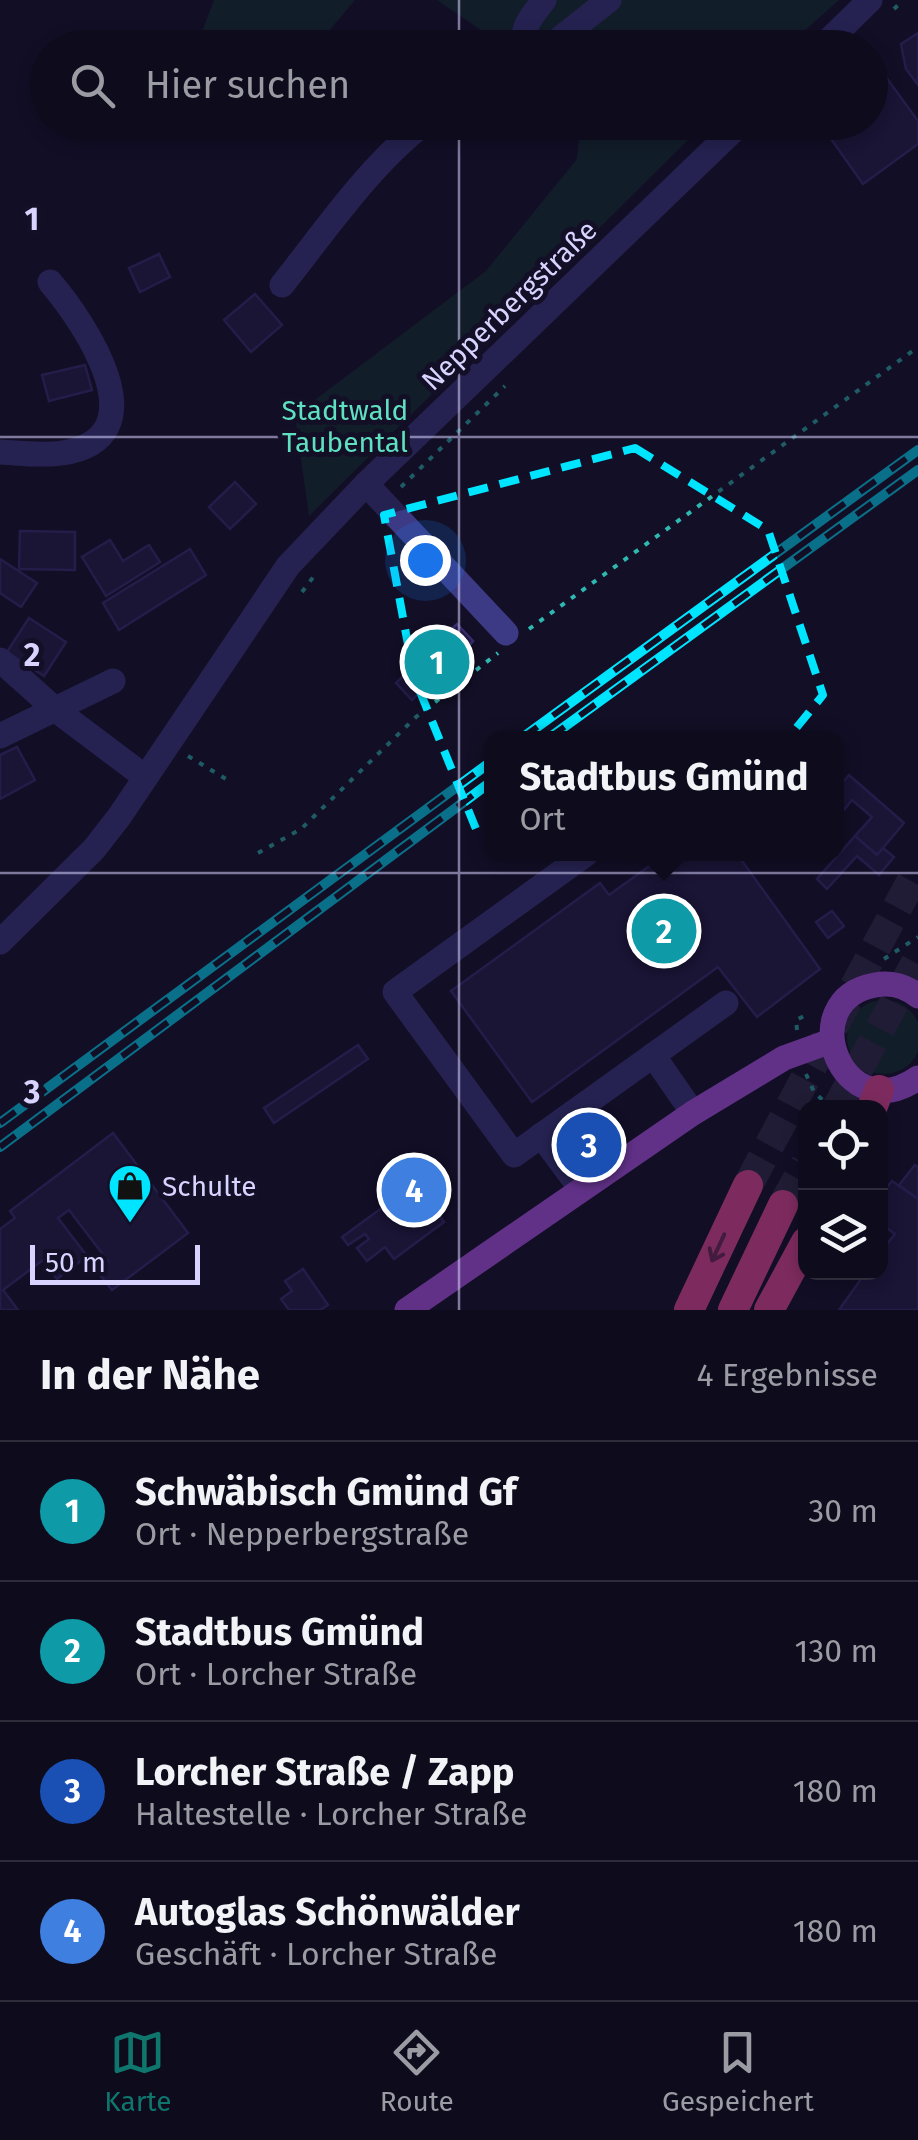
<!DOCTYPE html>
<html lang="de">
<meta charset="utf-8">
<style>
:root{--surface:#0e0b1c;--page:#171425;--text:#f1f3f6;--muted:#9b9ba3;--line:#2e2b3b;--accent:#0f766e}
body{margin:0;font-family:"Fira Sans",sans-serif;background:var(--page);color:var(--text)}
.controls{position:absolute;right:30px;bottom:30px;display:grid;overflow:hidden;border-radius:20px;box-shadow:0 5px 15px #0003}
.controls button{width:90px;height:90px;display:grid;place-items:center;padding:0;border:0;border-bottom:2px solid var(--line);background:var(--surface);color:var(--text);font:50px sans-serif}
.scale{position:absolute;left:30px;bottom:25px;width:170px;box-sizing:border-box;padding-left:10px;border:5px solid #d9d4ff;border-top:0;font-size:28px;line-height:35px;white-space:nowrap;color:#d9d4ff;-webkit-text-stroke:8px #130f26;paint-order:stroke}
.you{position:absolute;left:425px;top:560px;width:35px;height:35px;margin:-25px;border:8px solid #fff;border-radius:50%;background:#1a73e8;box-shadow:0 0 0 15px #1a73e833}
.badge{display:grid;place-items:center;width:65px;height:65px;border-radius:50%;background:var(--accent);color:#fff;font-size:32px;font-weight:700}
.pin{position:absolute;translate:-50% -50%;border:5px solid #fff;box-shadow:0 2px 10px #0006}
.popup{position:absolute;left:484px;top:731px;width:360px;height:130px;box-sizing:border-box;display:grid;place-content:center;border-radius:20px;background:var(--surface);filter:drop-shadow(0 2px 8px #0005);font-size:32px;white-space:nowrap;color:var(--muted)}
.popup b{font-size:38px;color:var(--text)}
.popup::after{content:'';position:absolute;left:50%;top:100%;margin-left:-20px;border:20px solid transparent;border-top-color:var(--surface)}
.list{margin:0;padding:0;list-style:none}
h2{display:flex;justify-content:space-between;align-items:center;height:130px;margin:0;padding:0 40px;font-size:42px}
h2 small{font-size:32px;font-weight:400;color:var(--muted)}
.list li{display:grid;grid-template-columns:65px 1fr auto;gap:30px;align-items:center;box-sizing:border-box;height:140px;padding:0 40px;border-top:2px solid var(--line)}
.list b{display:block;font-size:38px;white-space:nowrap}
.list p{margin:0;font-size:32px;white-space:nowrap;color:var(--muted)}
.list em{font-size:32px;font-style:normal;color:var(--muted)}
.icon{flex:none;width:55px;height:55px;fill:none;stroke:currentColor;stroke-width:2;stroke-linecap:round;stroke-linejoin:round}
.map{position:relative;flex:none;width:918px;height:1310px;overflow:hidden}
.search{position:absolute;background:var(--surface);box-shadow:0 5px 15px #0003;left:30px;right:30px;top:30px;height:110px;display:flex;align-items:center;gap:25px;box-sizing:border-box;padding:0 35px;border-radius:55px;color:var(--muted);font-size:38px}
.sheet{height:690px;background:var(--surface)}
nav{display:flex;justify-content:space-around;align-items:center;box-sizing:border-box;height:140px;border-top:2px solid var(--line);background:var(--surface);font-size:28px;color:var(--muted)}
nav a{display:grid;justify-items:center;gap:5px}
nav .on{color:var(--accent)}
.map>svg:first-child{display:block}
.green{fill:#12302f}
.building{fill:#241b47;stroke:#3b2d73;stroke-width:2.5}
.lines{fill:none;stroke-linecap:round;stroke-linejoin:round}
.highway-tunnel{stroke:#312d47;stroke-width:30;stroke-dasharray:30 15;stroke-linecap:butt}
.path{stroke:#2fb8b0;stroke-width:4;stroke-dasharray:5 8;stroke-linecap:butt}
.minor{stroke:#3d3a85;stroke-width:25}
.major{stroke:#c25bff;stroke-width:25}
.highway{stroke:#ff4fa3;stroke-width:30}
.rail-casing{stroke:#00e5ff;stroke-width:10}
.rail{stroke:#130f26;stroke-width:6;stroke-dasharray:19;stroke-linecap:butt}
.oneway{stroke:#7d2c5e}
.marked{fill:none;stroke:#00e5ff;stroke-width:8;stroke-dasharray:20 12;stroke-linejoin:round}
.grid{fill:none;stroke:#d9d4ff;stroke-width:2.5;stroke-opacity:0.55}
.labels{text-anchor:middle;stroke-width:10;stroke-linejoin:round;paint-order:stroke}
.street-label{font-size:28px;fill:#d9d4ff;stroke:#130f26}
.park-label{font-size:28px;fill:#5fe0c0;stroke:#130f26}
.poi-label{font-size:28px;fill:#d9d4ff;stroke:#130f26;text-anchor:start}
.grid-label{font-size:32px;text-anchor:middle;font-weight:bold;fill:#d9d4ff;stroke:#130f26;stroke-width:10;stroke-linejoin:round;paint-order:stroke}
</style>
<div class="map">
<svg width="918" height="1310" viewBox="0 0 918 1310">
<rect width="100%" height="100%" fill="#130f26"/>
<!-- green -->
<g class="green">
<path d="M214,0H355L315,47H207L202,32Z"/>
<path d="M437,0H839L785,48L506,47Z"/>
<path d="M581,123H705L309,516L295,415L486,271L577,159Z"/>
<circle cx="884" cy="1037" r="37"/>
</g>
<!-- building -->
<g class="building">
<path d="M918,33V85L906,69L901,44Z"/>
<path d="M875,62L918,121V144L863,184L819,122H870V65Z"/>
<path d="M159,254L170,277L140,292L129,268Z"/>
<path d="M255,294L282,325L251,352L224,320Z"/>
<path d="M85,365L92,390L49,401L42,375Z"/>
<path d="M235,482L256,504L230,529L209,507Z"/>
<path d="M20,531L75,532V570L19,569Z"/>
<path d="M110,540L123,561L149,545L160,562L106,596L82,557Z"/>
<path d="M190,549L206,575L119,630L103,603Z"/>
<path d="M0,559L37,583L21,607L0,593Z"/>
<path d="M29,618L66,642L44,676L7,652Z"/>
<path d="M457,624L473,641L447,672L444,669L412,700L396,683Z"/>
<path d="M17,747L35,780L0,799V755Z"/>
<path d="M849,775L904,823L877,855L855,836L872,817L852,800L844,810L836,803V790Z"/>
<path d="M855,836L877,855L883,848L894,857L879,875L857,856L827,889L817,879Z"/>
<path d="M666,854H737L820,969L757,1017L718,967L532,1102L451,991L600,883L609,895Z"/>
<path d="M832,911L844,926L828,938L816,922Z"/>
<path d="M358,1045L368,1059L274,1123L264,1108Z"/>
<path d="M113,1133L188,1233L112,1290L96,1270L108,1261L69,1210L58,1218L87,1256L57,1279L43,1260L3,1290L18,1310H0V1229L15,1218L10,1211Z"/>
<path d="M915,1165L918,1167V1199L899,1185Z"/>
<path d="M892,1181L918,1199V1310H839L866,1272H880V1253L895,1234L880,1223V1196Z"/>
<path d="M416,1183L444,1222L394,1259L385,1247L367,1261L357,1248L369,1239L365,1234L348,1245L342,1237Z"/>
<path d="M303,1269L328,1305L320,1310H289L281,1299L292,1291L285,1281Z"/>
</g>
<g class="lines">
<!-- highway-tunnel -->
<g class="highway-tunnel">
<path d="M837,1108L918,959"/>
<path d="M748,1185L918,869"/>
<path d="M783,1205L806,1164"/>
</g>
<!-- path -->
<g class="path">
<path d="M894,9L903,0"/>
<path d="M764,136L777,122"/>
<path d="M401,487L505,386"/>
<path d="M302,592L314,576"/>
<path d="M529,629L918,347"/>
<path d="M188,756L226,779"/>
<path d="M258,853L301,829L416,717L498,653"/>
<path d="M884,959L918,937"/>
<path d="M797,1030L796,1020L810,1013"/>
<path d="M806,1074L814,1092L831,1108"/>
</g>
<!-- minor -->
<g class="minor">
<path d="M526,48C518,29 534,14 544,0"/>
<path d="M548,48L609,0"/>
<path d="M821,48L870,0"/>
<path d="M282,285C325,231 371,163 426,122"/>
<path d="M0,452C20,453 42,456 62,453C162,438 86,324 50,282"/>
<path d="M366,484L506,633"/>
<path d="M0,660L56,710L145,777"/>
<path d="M0,736L113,681"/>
<path d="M586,854L395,992L514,1155L726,1003"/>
<path d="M0,942L94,849L119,817L288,566L366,484L742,122"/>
<path d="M653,1055L693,1113"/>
<path d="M541,1135L581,1189"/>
</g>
<!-- major -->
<g class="major">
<path d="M918,996C906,986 890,982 875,985C792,1000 842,1131 918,1078"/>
<path d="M407,1310L693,1113L784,1058L831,1041"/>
</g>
<!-- highway -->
<g class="highway">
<path d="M872,1108L879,1090"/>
<path d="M689,1310L748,1185"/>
<path d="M733,1310L783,1205"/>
<path d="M769,1310L806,1242"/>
</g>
<defs>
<g id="rail">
<path d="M522,738L918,450"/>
<path d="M549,738L918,470"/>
<path d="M0,1123L492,761"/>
<path d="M0,1147L492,781"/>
</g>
</defs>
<!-- rail casing -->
<use href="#rail" class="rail-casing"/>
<!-- rail -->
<use href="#rail" class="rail"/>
</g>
<!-- one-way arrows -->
<defs><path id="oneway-shaft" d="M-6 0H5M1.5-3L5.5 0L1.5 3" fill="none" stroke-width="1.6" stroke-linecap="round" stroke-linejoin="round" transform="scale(2.5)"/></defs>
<use class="oneway" href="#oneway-shaft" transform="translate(718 1248) rotate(115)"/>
<!-- marked area -->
<path d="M0 0H918V1310H0ZM635,448L768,530L823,695L724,817L476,829L414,677L384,515Z" fill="#130f26" fill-opacity=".55" fill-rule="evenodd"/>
<path class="marked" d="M635,448L768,530L823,695L724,817L476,829L414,677L384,515Z"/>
<!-- grid -->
<path class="grid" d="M459,0V48M459,122V1310M0,437H918M0,873H918"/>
<!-- icons -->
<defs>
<symbol id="shop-pin" viewBox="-11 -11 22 30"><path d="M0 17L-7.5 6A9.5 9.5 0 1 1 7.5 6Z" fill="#00e5ff" stroke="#130f26"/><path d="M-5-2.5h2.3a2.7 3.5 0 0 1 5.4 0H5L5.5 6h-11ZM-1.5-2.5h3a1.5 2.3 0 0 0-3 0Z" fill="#111"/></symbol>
</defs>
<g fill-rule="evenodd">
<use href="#shop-pin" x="105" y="1161" width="50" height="68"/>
</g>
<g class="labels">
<!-- street labels -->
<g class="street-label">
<text transform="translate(509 305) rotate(-44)" y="10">Nepperbergstraße</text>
</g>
<!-- park labels -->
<g class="park-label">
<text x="345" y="420">Stadtwald<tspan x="345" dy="32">Taubental</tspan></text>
</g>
<!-- poi labels -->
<g class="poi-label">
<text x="162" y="1196">Schulte</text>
</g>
</g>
<g class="grid-label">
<text x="32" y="230">1</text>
<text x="32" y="666">2</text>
<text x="32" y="1103">3</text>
</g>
</svg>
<div class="controls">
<button><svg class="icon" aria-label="locate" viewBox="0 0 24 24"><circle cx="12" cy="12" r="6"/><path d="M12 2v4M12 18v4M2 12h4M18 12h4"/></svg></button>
<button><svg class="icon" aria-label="layers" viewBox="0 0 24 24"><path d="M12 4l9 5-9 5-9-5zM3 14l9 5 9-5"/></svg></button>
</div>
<div class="scale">50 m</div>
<div class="you"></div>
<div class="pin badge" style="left:437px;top:662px;background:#0f9aa8">1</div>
<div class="pin badge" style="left:664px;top:931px;background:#0f9aa8">2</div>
<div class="popup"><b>Stadtbus Gmünd</b>Ort</div>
<div class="pin badge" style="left:589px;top:1145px;background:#1a4fb4">3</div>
<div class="pin badge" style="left:414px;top:1190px;background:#3f7fe0">4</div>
<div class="search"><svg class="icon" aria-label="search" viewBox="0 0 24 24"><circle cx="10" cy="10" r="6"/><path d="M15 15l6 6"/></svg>Hier suchen</div>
</div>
<section class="sheet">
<h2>In der Nähe<small>4 Ergebnisse</small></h2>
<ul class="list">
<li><span class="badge" style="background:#0f9aa8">1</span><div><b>Schwäbisch Gmünd Gf</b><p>Ort · Nepperbergstraße</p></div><em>30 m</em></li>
<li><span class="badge" style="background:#0f9aa8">2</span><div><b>Stadtbus Gmünd</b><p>Ort · Lorcher Straße</p></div><em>130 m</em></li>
<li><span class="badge" style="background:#1a4fb4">3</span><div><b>Lorcher Straße / Zapp</b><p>Haltestelle · Lorcher Straße</p></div><em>180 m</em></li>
<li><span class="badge" style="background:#3f7fe0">4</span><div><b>Autoglas Schönwälder</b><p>Geschäft · Lorcher Straße</p></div><em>180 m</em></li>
</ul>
</section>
<nav>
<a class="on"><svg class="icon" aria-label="map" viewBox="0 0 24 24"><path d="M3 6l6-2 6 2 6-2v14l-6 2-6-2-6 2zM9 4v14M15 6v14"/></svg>Karte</a>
<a><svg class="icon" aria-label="directions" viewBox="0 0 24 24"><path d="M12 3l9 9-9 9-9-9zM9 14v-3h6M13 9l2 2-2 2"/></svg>Route</a>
<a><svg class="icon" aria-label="saved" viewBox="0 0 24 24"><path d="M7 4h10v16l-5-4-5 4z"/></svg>Gespeichert</a>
</nav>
